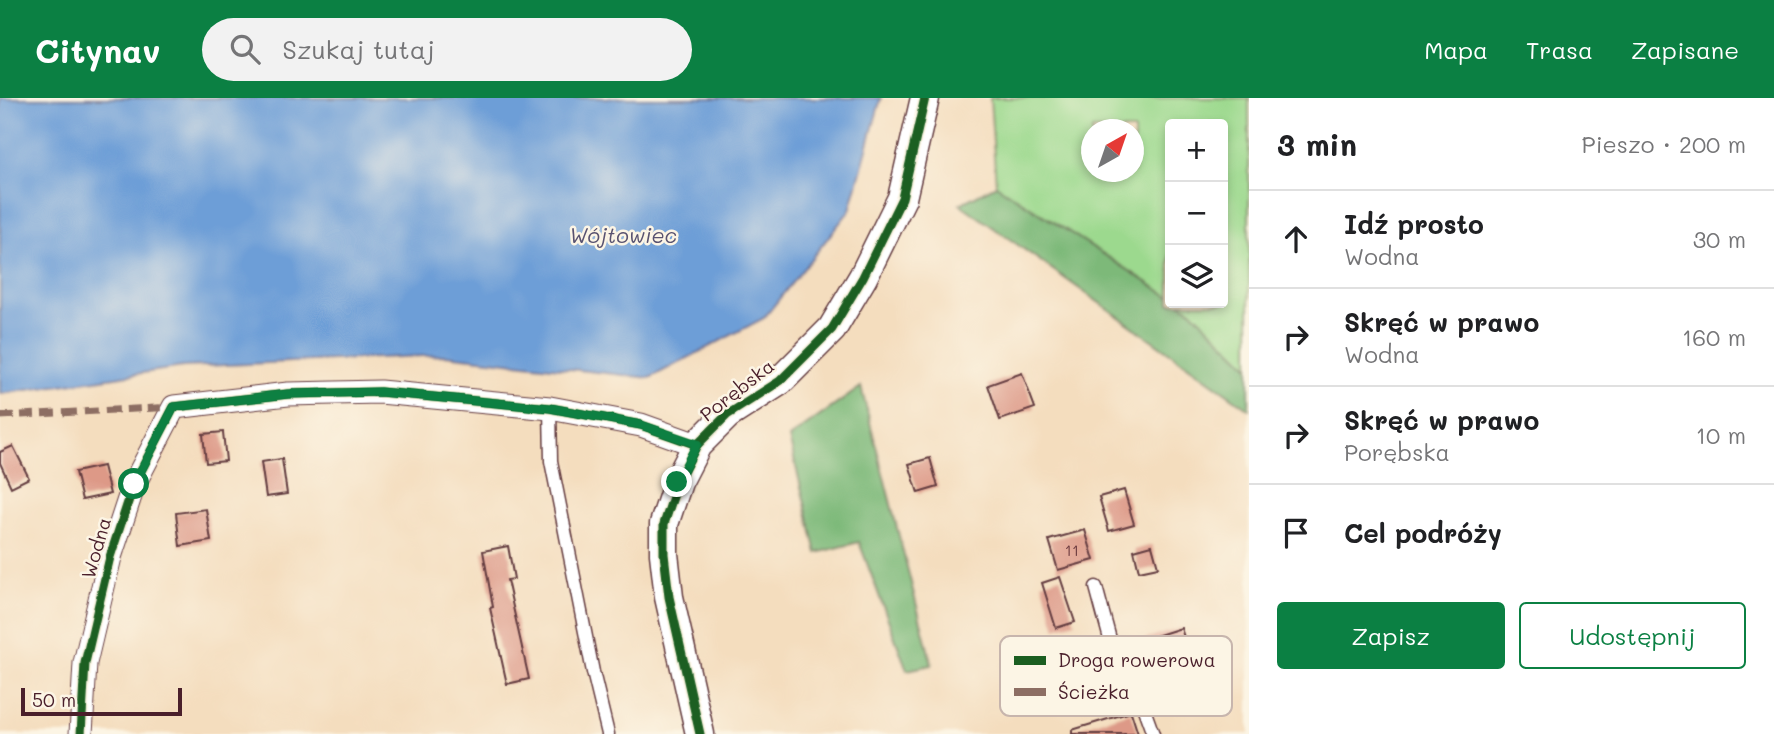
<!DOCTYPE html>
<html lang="pl">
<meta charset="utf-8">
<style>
:root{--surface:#fff;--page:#f2f2f2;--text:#202124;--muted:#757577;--line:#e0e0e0;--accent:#0b8043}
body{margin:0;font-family:Mali,sans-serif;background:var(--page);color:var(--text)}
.controls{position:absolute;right:21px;top:21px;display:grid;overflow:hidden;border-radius:7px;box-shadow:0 4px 10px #0003}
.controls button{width:63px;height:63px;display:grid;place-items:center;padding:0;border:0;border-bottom:2px solid var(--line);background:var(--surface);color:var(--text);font:35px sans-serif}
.compass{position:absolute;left:1081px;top:21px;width:63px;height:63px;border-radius:50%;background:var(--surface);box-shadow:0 4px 10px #0003;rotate:40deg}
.scale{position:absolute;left:21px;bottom:18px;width:161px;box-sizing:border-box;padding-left:7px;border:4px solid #4a1f2b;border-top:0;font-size:19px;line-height:24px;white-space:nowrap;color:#4a1f2b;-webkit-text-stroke:5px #fcf5e5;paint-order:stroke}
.stop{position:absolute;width:21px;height:21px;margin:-16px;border:5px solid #0b8043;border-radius:50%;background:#fff}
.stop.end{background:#0b8043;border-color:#fff;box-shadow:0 2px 7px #0008}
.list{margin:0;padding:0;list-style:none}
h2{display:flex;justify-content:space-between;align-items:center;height:91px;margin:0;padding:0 28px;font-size:30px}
h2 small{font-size:23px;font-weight:400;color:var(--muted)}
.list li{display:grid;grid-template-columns:46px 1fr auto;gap:21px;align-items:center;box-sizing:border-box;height:98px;padding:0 28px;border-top:2px solid var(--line)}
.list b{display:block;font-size:26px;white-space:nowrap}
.list p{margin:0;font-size:23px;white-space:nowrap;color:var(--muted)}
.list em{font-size:23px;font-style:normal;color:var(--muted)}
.actions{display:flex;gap:14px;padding:21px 28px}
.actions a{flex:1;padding:16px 0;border:2px solid var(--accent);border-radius:7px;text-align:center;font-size:24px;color:var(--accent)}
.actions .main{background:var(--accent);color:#fff}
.icon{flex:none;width:38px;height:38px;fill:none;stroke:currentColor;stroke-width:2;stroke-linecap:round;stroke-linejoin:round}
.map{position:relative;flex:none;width:1249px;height:636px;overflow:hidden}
header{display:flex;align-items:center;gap:42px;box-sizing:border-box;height:98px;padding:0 35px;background:var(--accent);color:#fff}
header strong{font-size:33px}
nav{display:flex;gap:38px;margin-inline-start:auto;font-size:24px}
.search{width:490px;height:63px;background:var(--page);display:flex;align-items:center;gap:18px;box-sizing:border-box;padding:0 24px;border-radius:38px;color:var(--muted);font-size:26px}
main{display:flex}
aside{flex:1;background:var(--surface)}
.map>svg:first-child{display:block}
.green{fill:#9cd98e;stroke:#737c5c;stroke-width:2;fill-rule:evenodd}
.forest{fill:#7db979;stroke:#646c52;stroke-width:2}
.water{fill:#6d9ed7;stroke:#5c5e81;stroke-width:2}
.building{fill:#dd9987}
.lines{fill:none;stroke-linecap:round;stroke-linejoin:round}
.service-casing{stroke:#643c41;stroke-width:15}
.minor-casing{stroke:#643c41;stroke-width:25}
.tertiary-casing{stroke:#643c41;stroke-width:31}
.service{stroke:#fff;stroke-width:12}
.minor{stroke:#fff;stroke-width:23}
.tertiary{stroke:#fff;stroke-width:28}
.quiet{stroke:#8d6e63;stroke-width:7;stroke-dasharray:14 7;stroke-linecap:butt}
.cycleway-casing{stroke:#fcf5e5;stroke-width:13}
.cycleway{stroke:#1b5e20;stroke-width:9}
.route{stroke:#0b8043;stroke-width:9}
.labels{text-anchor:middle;stroke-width:5;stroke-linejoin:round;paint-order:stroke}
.number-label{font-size:16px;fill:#6f3e42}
.street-label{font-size:19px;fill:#4a1f2b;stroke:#fcf5e5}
.water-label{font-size:21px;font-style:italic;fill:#585270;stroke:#fcf5e5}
.key{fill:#fcf5e5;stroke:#c7b5ad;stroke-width:2}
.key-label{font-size:19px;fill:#4a1f2b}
</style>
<header>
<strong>Citynav</strong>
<div class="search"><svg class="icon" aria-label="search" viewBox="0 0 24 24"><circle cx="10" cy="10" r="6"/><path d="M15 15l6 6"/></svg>Szukaj tutaj</div>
<nav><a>Mapa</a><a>Trasa</a><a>Zapisane</a></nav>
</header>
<main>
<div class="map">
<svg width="1249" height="636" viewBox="0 0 1249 636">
<rect width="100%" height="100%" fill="#fcf5e5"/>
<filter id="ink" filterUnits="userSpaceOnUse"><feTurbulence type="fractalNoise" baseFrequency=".0143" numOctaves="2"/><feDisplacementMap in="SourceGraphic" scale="14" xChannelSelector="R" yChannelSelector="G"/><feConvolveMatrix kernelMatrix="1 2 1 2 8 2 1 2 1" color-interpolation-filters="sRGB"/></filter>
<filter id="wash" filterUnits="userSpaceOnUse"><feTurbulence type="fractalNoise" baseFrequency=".00686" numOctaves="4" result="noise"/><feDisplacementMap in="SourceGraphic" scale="28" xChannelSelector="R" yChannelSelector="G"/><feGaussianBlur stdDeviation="1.57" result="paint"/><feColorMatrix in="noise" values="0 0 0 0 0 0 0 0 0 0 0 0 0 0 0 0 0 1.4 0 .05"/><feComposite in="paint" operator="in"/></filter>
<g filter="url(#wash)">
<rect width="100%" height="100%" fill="#f4ddbe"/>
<!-- green -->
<path class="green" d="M990,0H1249V269L1191,212L1180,205H1223V26H1170V199L996,87ZM1092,32H1134V74H1092Z"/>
<!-- forest -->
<g class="forest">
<path d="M996,87L1170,199V205H1180L1191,212L1249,269V311L960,106Z"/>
<path d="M861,289L932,567L907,572L859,444L817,455L789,340Z"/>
</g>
<!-- water -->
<path class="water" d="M0,0H881L850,112L764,220L650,280L445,257L183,269L0,296Z"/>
<g id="blocks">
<!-- building -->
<g class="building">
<path d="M1022,275L1035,310L1000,322L988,287Z"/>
<path d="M223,334L226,363L206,365L203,336Z"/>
<path d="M13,348L29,380L11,389L0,365V354Z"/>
<path d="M930,360L938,389L918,395L909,366Z"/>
<path d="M282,361L287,396L266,399L261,364Z"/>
<path d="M103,368L110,396L82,402L75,374Z"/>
<path d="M1124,392L1134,426L1109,433L1099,399Z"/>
<path d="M206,411L211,443L180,448L176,415Z"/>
<path d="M1085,432L1094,462L1058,472L1049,442Z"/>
<path d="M1152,447L1158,469L1139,473L1134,452Z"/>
<path d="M508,448L514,481L507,482L529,581L507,586L490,510L493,509L483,453Z"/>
<path d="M1060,479L1075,524L1056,530L1042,485Z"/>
<path d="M1181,530L1189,555L1128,574L1121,549Z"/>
<path d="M1131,614L1138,636H1072V632Z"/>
</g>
</g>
</g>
<g filter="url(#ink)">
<use href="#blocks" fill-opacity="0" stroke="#643c41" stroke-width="2"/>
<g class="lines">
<defs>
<g id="service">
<path d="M550,310L551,363L593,574L608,636"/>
<path d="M1096,489L1122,586L1141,603L1153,636"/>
</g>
<path id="minor" d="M81,636L85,565L110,459L134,386L174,309L288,296L380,294L550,310L641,327L697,347"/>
<path id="tertiary" d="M700,636L669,499L664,456V426L678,384L697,347L727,317L780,283L832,231L863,179L902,100L925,0"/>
</defs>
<!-- service casing -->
<use href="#service" class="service-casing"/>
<!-- minor casing -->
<use href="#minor" class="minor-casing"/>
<!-- tertiary casing -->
<use href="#tertiary" class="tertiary-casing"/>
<!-- service -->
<use href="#service" class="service"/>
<!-- minor -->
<use href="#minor" class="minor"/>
<!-- tertiary -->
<use href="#tertiary" class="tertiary"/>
<!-- quiet -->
<path class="quiet" d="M0,318L174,309"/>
<defs>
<g id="cycleway">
<path d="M81,636L85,565L110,459L134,386L174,309L288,296L380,294L550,310L641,327L697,347"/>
<path d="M700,636L669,499L664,456V426L678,384L697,347L727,317L780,283L832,231L863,179L902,100L925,0"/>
</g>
</defs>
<!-- cycleway casing -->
<use href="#cycleway" class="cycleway-casing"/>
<!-- cycleway -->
<use href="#cycleway" class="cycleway"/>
</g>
</g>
<g class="lines" filter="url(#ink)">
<!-- route -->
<path class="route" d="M134,386L174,309L288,296L380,294L550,310L641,327L697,346L677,384"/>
</g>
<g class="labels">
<!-- number labels -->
<g class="number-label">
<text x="1072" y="458">11</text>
</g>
<!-- street labels -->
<g class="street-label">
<text transform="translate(737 292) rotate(-38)" y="7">Porębska</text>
<text transform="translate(96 450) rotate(-74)" y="7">Wodna</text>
</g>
<!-- water labels -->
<g class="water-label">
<text x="623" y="145">Wójtowiec</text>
</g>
</g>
<!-- legend -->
<rect x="1000" y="538" width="232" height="80" rx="10" class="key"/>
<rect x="1014" y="558" width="32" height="9" fill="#1b5e20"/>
<rect x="1014" y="590" width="32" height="8" fill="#8d6e63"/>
<g class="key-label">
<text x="1058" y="569">Droga rowerowa</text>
<text x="1058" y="601">Ścieżka</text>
</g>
</svg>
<div class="controls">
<button>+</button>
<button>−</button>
<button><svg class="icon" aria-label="layers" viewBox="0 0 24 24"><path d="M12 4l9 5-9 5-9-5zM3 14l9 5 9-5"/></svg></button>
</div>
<svg class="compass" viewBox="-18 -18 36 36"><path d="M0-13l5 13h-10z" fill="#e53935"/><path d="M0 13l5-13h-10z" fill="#757577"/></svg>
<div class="scale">50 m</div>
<div class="stop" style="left:134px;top:386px"></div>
<div class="stop end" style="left:677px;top:384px"></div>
</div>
<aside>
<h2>3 min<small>Pieszo · 200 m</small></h2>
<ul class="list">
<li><svg class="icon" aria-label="ahead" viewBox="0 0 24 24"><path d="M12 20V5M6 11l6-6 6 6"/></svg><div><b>Idź prosto</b><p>Wodna</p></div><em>30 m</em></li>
<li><svg class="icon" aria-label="right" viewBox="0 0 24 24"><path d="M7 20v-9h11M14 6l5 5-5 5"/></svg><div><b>Skręć w prawo</b><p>Wodna</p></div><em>160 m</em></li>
<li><svg class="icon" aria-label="right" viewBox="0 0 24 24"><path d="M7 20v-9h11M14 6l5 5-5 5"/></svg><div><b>Skręć w prawo</b><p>Porębska</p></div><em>10 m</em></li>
<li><svg class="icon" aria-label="arrive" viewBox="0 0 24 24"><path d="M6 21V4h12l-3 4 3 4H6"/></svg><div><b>Cel podróży</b></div></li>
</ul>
<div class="actions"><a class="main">Zapisz</a><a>Udostępnij</a></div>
</aside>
</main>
